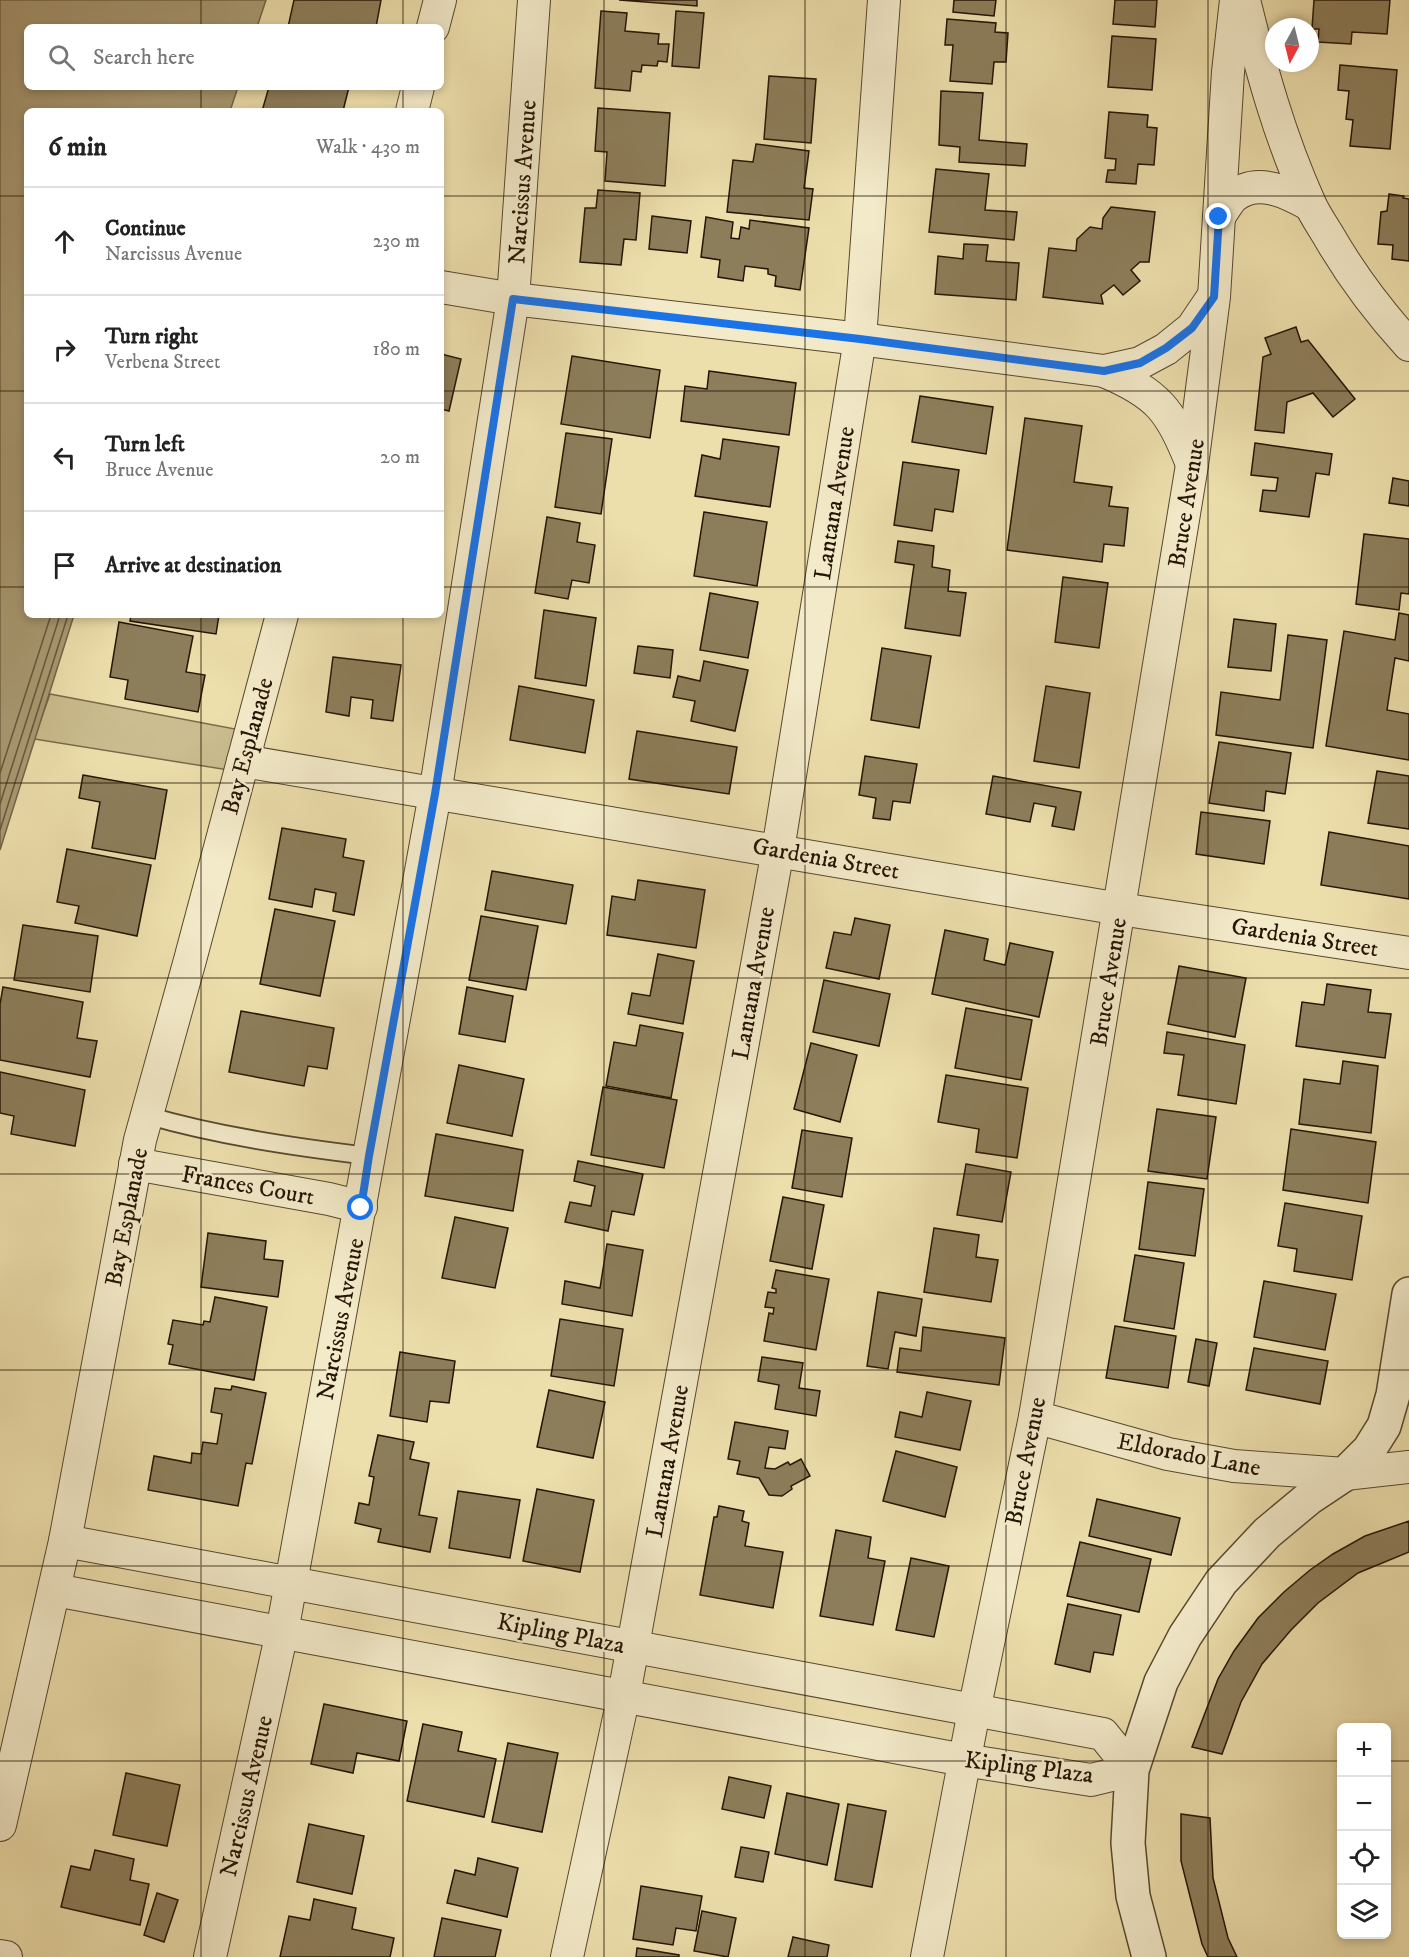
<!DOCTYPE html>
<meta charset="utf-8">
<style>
:root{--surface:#fff;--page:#f6f6f6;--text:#222;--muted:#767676;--line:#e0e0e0}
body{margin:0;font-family:"IM FELL DW Pica",serif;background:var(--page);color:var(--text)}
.controls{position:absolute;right:18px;bottom:18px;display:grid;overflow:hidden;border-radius:9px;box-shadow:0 3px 9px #0003}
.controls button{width:54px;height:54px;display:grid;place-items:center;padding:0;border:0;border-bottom:2px solid var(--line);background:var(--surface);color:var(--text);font:30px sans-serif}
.compass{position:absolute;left:1265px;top:18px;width:54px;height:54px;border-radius:50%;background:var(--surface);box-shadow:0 3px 9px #0003;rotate:187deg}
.stop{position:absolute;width:18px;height:18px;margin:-14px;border:4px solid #1a73e8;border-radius:50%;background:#fff}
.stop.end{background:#1a73e8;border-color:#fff;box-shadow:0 2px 6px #0008}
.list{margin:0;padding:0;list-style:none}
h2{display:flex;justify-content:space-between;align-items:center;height:78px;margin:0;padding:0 24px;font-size:26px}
h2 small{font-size:20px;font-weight:400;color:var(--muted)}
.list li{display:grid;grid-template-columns:39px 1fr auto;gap:18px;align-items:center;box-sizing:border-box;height:108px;padding:0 24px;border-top:2px solid var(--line)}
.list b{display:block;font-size:22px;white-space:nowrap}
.list p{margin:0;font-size:20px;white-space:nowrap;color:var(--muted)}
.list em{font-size:20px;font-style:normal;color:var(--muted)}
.icon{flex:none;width:33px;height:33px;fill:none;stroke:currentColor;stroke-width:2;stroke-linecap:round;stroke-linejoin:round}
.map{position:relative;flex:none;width:1409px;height:1957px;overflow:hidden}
.search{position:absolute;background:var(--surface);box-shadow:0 3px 9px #0003;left:24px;top:24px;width:420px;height:66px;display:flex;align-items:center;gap:15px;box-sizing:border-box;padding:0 21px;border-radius:9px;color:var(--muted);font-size:22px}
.panel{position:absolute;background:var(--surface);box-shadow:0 3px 9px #0003;left:24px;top:108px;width:420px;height:510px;border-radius:9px}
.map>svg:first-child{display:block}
.green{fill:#cbbd8f;stroke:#78694a;stroke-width:1.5}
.water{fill:#a99a73;stroke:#746547;stroke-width:1.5}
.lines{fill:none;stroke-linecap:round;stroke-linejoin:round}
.shore{stroke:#67583c;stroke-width:1.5}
.building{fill:#8d7e5b;stroke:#251504;stroke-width:1.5}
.service-casing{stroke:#57482e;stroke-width:20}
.minor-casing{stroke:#57482e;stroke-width:34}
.tertiary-casing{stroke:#57482e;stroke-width:36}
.service{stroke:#f3eac9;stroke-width:16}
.minor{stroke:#f3eac9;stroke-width:32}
.tertiary{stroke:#f3eac9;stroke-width:33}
.route{stroke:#1a73e8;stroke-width:8}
.grid{fill:none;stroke:#251504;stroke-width:1.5;stroke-opacity:0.55}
.labels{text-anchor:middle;stroke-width:4.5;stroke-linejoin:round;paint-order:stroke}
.street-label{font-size:24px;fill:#251504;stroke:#f3eac9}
</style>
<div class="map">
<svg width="1409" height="1957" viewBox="0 0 1409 1957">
<rect width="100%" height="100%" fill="#eddfac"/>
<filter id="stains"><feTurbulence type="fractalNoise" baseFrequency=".00333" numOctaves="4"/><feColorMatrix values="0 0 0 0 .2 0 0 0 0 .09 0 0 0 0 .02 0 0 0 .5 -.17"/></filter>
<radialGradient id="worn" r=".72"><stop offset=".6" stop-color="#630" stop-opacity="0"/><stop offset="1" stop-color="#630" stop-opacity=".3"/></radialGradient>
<!-- green -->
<path class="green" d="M50,694L251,732L241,772L34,739Z"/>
<!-- water -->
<path class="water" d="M0,0H266L257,27H27V87H238L230,111H27V615H74L0,850Z"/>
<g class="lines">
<!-- shore -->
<g class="shore">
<path d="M0,773L51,615"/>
<path d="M0,804L60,615"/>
<path d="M0,830L68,615"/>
</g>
</g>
<!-- building -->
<g class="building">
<path d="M294,0H381L376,27H288Z"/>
<path d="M619,0H697V6Z"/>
<path d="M954,0H996L994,16L953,12Z"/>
<path d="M1115,0H1157L1155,27L1113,24Z"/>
<path d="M1314,0H1390L1387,34L1352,32L1351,44L1318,42L1319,29H1312Z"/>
<path d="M601,11L627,13L625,31L659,34L658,44H669L667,62L658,61L657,66L642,65L641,72L632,71L630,91L595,88Z"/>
<path d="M676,11L704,13L699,68L672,66Z"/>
<path d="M947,19L996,23L995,32L1008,33L1006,62H994L992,84L950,81L953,45H945Z"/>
<path d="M1112,36L1156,39L1152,90L1108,87Z"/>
<path d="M1340,65L1397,70L1390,149L1350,146L1353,120L1346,119L1349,91L1338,90Z"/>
<path d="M769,76L816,79L811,143L764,139Z"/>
<path d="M269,87H349L343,111H262Z"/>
<path d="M941,91L983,93L979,140L1027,144L1025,166L959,162L960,147L939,145Z"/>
<path d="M598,108L670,113L665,186L605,181L607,152L595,151Z"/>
<path d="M1109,112L1148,115L1147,127L1157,128L1154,165L1138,164L1136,184L1106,182L1108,170H1115L1116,159L1105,158Z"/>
<path d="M756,144L809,151L804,188L813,189L809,220L727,212L733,160L753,162Z"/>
<path d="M936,169L989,174L985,210L1017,212L1014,240L929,232Z"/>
<path d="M598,190L640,193L636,240L624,239L621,265L580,262L585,208H596Z"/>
<path d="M1389,194L1404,196L1403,198L1409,199V261L1392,259L1393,245L1378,244L1381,212L1387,211Z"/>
<path d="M1111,207L1155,212L1149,262H1140L1131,270L1140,281L1123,295L1114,285L1101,295L1103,304L1043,297L1049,248L1076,251L1077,239L1090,227L1102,229L1103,218Z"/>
<path d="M652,216L691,221L687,253L649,249Z"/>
<path d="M706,217L733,222L731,238L739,239L741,227L749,229L750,220L809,228L800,290L775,286L776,276L768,274V269L745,266L743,281L718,277L720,260L701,257Z"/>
<path d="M964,244L988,245L986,261L1019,263L1016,300L935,294L938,256L963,259Z"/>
<path d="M1296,327L1301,342L1308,340L1355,399L1333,417L1313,393L1287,402L1284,433L1255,430L1263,357L1271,354L1265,338Z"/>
<path d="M441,354L461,359L449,411L441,409Z"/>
<path d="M572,356L660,370L650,438L561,424Z"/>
<path d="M709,371L796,383L789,435L681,421L685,386L707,389Z"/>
<path d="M920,396L993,407L986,454L912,442Z"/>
<path d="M1025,418L1082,426L1074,482L1112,487L1109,506L1128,508L1124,546L1104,544L1102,562L1007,550Z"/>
<path d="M566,433L612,439L601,514L555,507Z"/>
<path d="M723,439L779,447L770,507L695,496L702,455L720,459Z"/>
<path d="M1255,443L1332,454L1329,475L1316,473L1309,517L1260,511L1263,490L1276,491L1278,478L1251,475Z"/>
<path d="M903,462L959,470L953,512L935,509L932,531L894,525Z"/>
<path d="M1393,478L1409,481V506L1389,503Z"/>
<path d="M704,512L767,522L757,586L694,576Z"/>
<path d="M547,517L580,523L577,542L595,545L589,583L572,580L568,599L535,593Z"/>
<path d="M1364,534L1409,539V594L1401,593L1399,610L1356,604Z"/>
<path d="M898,541L934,546L932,567L950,570L948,591L966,593L960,636L905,628L914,565L895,562Z"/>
<path d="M1063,577L1108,583L1099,648L1055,642Z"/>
<path d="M710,593L758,602L748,658L700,650Z"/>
<path d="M544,610L596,618L586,686L535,678Z"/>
<path d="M1399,613L1409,615V661L1395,658L1387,710L1409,714V760L1326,746L1344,631L1395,640Z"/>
<path d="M131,615H219L216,634L130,621Z"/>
<path d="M1234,619L1276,624L1271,671L1228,667Z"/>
<path d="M119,622L193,636L186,672L205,675L198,712L125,699L128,680L110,677Z"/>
<path d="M1288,635L1327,640L1313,748L1216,735L1221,692L1280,700Z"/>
<path d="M638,646L673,650L670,678L634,673Z"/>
<path d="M882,648L931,656L919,728L871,720Z"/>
<path d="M333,657L401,665L393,721L371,718L373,700L351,697L349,716L326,712Z"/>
<path d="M704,661L748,670L735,731L691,721L695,701L673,697L678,676L700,681Z"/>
<path d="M519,686L594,700L585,753L510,740Z"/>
<path d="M1046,686L1090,693L1079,768L1034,761Z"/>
<path d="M637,731L737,747L729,794L629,779Z"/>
<path d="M1219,742L1291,753L1285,794L1266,791L1264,811L1209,803Z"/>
<path d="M865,756L917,764L910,803L893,801L890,820L873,818L876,798L859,795Z"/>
<path d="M1377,771L1409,776V829L1368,823Z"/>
<path d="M83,775L167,790L155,859L92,848L100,802L79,798Z"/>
<path d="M993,776L1081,792L1074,830L1052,826L1056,807L1034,803L1030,822L986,814Z"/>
<path d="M1201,812L1270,821L1264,864L1196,854Z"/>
<path d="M282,828L346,839L343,857L364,861L354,915L333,911L336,893L315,889L312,907L269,899Z"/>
<path d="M1329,832L1409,846V899L1321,885Z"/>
<path d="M67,849L151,865L137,936L75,923L79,906L57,902Z"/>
<path d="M492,871L573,885L566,924L485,910Z"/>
<path d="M638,880L705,890L696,948L607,935L612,896L635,900Z"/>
<path d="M275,909L335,921L320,996L260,984Z"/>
<path d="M481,916L538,926L526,990L469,980Z"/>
<path d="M855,918L890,925L879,979L826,968L834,932L851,935Z"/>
<path d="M23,925L98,936L90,992L14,980Z"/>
<path d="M945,930L988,939L984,960L1005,965L1010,943L1053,952L1039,1017L932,994Z"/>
<path d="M658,954L694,961L683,1024L628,1014L632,993L650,996Z"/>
<path d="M1179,966L1246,978L1235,1037L1168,1024Z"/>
<path d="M824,980L890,994L879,1046L813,1032Z"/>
<path d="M1327,984L1371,990L1368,1012L1391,1014L1385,1058L1296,1046L1302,1002L1324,1005Z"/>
<path d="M3,987L83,1002L77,1038L97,1041L90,1077L0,1060V1004Z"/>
<path d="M467,987L513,996L505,1042L459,1034Z"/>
<path d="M966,1008L1032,1020L1021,1080L955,1068Z"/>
<path d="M241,1011L334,1028L327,1069L308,1066L304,1086L229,1072Z"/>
<path d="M640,1025L683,1033L671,1098L606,1086L614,1042L636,1046Z"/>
<path d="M1167,1032L1245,1045L1236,1104L1178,1095L1184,1055L1164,1053Z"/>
<path d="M811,1043L857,1055L840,1122L794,1109Z"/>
<path d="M1343,1061L1378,1066L1371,1133L1299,1124L1304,1079L1340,1084Z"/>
<path d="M459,1065L524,1079L512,1136L447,1123Z"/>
<path d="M0,1072L85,1090L75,1146L11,1134L14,1116L0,1113Z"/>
<path d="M946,1075L1028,1088L1017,1158L976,1152L979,1129L938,1122Z"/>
<path d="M603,1087L677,1100L664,1168L591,1155Z"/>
<path d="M1157,1109L1216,1117L1207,1179L1148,1171Z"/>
<path d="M1291,1129L1376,1142L1368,1203L1283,1190Z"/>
<path d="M802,1130L852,1138L842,1197L792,1188Z"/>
<path d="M436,1134L523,1150L513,1211L425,1196Z"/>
<path d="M578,1161L643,1174L634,1215L612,1211L608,1231L565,1222L570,1202L591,1206L595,1186L574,1181Z"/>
<path d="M966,1164L1011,1172L1002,1222L957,1215Z"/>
<path d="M1148,1182L1204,1189L1195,1256L1139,1249Z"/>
<path d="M783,1197L824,1205L812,1269L770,1261Z"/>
<path d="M1285,1203L1362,1216L1352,1280L1294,1271L1297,1249L1278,1246Z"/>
<path d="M455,1217L508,1228L495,1288L442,1278Z"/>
<path d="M934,1228L979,1235L976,1257L998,1260L991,1302L924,1292Z"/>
<path d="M208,1233L266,1241L264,1259L283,1261L278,1297L201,1287Z"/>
<path d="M607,1244L643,1250L632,1316L562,1304L565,1281L600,1288Z"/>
<path d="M1135,1255L1184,1263L1174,1329L1124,1321Z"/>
<path d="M776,1270L829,1279L816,1350L764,1341L769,1313L773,1314L774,1308L765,1307L768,1292L776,1293V1289L772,1288Z"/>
<path d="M1264,1281L1336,1294L1325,1350L1254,1337Z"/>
<path d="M878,1292L922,1299L916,1336L895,1332L888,1369L867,1366Z"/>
<path d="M215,1297L267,1307L254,1380L169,1364L173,1345L168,1344L173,1320L203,1325L204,1321L210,1322Z"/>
<path d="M560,1319L623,1329L614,1386L551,1376Z"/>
<path d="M1115,1326L1176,1336L1168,1388L1106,1378Z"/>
<path d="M923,1327L1005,1338L999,1385L897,1372L900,1348L921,1351Z"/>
<path d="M1196,1339L1217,1343L1209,1386L1188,1382Z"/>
<path d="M1254,1348L1328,1361L1320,1404L1246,1390Z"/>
<path d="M400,1352L455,1361L449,1403L430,1401L427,1422L390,1416Z"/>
<path d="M762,1357L803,1363L799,1388L820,1391L816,1416L775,1409L779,1385L758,1381Z"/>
<path d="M232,1386L266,1393L252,1464L246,1463L238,1506L148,1490L154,1456L191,1463L192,1453L201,1454L203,1442L217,1444L222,1414L211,1412L215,1388L231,1390Z"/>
<path d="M549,1390L605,1402L593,1458L537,1447Z"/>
<path d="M927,1392L971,1401L960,1450L895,1437L900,1412L922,1417Z"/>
<path d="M735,1422L788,1431L785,1449L769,1447L765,1468L775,1469L788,1462L790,1465L801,1459L810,1476L791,1486L792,1489L782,1496L769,1495L759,1478L737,1474L740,1461L728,1459Z"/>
<path d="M378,1435L414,1442L410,1459L429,1463L419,1515L437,1518L430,1552L378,1542L381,1529L355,1523L359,1503L369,1505L374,1477L369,1476Z"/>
<path d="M896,1451L957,1467L945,1517L883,1501Z"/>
<path d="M537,1489L594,1500L580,1572L523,1561Z"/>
<path d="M458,1491L520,1500L510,1558L449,1548Z"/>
<path d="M1097,1499L1180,1518L1171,1555L1089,1536Z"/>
<path d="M719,1506L744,1511L742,1521L749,1523L745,1546L783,1552L773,1608L700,1595L714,1517H717Z"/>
<path d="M1409,1521V1552L1358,1573L1318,1603L1291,1630L1262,1664L1241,1702L1222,1754L1192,1747L1218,1679L1234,1651L1258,1618L1284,1592L1310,1570L1333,1554L1365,1536Z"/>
<path d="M836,1530L871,1537L868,1558L885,1561L873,1625L820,1616Z"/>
<path d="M1080,1542L1151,1559L1139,1612L1067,1596Z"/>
<path d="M911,1558L949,1566L934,1637L896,1630Z"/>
<path d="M1068,1604L1121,1615L1113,1655L1094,1652L1090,1672L1055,1664Z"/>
<path d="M324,1704L407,1721L399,1761L357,1753L353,1773L311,1764Z"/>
<path d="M423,1724L462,1732L458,1751L496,1759L484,1817L407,1801Z"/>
<path d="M508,1743L558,1753L542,1832L492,1822Z"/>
<path d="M126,1773L180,1785L167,1846L113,1835Z"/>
<path d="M729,1777L771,1786L764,1818L722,1809Z"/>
<path d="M787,1793L839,1804L827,1865L775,1854Z"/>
<path d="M848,1804L886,1811L872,1887L835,1880Z"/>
<path d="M1181,1814L1210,1818L1213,1878L1228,1938L1237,1957H1208L1202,1944L1181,1861Z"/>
<path d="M309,1824L364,1836L352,1894L297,1882Z"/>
<path d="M741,1847L769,1852L763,1882L735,1877Z"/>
<path d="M95,1850L134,1859L130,1880L149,1884L140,1925L61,1907L71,1866L90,1870Z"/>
<path d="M478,1858L518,1868L507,1917L447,1903L455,1870L475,1875Z"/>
<path d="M641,1886L702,1896L696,1931L676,1928L673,1945L633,1939Z"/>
<path d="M157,1893L178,1900L164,1942L144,1935Z"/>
<path d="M314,1899L356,1908L352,1929L394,1938L390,1957H280L289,1916L310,1920Z"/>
<path d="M702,1911L736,1918L728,1957L694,1951Z"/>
<path d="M442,1918L501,1930L495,1957H434Z"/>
<path d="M793,1937L829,1945L827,1957H788Z"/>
<path d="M637,1948L679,1955V1957H636Z"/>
</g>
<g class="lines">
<defs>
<path id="service" d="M146,1115C218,1136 294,1147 369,1156"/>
<g id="minor">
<path d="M1244,0C1261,69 1280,138 1310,204C1315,215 1322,225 1328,235C1351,275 1378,311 1409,345"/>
<path d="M433,27L440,0"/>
<path d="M412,111L418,87"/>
<path d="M1219,217C1223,211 1228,202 1233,197C1257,176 1288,193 1310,205"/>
<path d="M441,287L513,299L860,339L1104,371C1159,394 1170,410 1192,464"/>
<path d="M1104,371L1140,363L1166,349L1192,328L1213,297"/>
<path d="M243,761L1120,909L1409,953"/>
<path d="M135,1164L329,1199L361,1207"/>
<path d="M1035,1417L1168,1454L1234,1466L1345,1474L1409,1467"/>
<path d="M55,1590L964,1760L1091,1780L1132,1770L1103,1734L65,1541"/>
<path d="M0,1825L65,1541L140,1140L190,960L282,615"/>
<path d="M0,1956L6,1957"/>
<path d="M210,1957L282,1632L435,794L513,299L534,0"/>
<path d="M567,1957L624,1695L778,850L860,339L884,0"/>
<path d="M927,1957L974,1711L1035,1417L1192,465L1214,297L1228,72L1236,0"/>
</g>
<path id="tertiary" d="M1149,1957L1133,1896L1128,1843L1132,1770L1161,1682L1185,1636L1221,1582L1267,1533L1309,1498L1345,1474L1369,1450L1384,1426L1393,1395L1409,1294"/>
</defs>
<!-- service casing -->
<use href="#service" class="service-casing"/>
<!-- minor casing -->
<use href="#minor" class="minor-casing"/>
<!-- tertiary casing -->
<use href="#tertiary" class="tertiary-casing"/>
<!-- service -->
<use href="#service" class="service"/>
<!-- minor -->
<use href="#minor" class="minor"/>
<!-- tertiary -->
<use href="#tertiary" class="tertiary"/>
</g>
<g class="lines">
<!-- route -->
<path class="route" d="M361,1208L369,1156L435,794L513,299L860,339L1104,371L1140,363L1166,348L1192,328L1214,297L1219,217"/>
</g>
<!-- grid -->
<path class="grid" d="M201,0V27M403,0V27M604,0V1957M805,0V1957M1006,0V1957M1208,0V1957M201,87V111M403,87V111M0,196H27M441,196H1409M0,391H27M441,391H1409M0,587H27M441,587H1409M201,615V1957M403,615V1957M0,783H1409M0,978H1409M0,1174H1409M0,1370H1409M0,1566H1409M0,1761H1342M1386,1761H1409"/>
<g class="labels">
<!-- street labels -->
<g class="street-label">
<text transform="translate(522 182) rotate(-86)" y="8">Narcissus Avenue</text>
<text transform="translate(834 503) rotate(-81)" y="8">Lantana Avenue</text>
<text transform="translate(1186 503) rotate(-81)" y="8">Bruce Avenue</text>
<text transform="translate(247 746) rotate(-75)" y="8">Bay Esplanade</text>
<text transform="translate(826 858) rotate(10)" y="8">Gardenia Street</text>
<text transform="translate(1305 937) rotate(9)" y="8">Gardenia Street</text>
<text transform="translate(1108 982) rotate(-81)" y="8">Bruce Avenue</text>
<text transform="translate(753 983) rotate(-80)" y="8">Lantana Avenue</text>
<text transform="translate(248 1185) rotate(10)" y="8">Frances Court</text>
<text transform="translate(126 1217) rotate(-79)" y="8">Bay Esplanade</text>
<text transform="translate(340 1319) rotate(-79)" y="8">Narcissus Avenue</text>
<text transform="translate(1189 1454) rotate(11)" y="8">Eldorado Lane</text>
<text transform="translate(667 1461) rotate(-80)" y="8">Lantana Avenue</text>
<text transform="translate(1025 1461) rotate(-79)" y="8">Bruce Avenue</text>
<text transform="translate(561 1633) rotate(11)" y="8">Kipling Plaza</text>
<text transform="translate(1029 1767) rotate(7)" y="8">Kipling Plaza</text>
<text transform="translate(246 1796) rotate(-77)" y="8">Narcissus Avenue</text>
</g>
</g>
<rect width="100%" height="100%" filter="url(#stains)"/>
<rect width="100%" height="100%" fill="url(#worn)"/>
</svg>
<div class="controls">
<button>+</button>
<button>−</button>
<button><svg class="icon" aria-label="locate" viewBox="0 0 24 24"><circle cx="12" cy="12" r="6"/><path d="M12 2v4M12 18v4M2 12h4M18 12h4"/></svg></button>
<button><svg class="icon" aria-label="layers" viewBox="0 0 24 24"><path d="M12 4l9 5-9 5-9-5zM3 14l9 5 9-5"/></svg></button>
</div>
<svg class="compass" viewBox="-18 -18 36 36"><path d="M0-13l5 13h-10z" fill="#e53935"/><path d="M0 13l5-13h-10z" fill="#767676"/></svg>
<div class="stop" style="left:361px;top:1208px"></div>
<div class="stop end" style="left:1219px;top:217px"></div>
<div class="search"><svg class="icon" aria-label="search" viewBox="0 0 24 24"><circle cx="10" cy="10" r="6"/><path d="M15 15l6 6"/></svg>Search here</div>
<section class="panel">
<h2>6 min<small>Walk · 430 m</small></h2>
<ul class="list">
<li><svg class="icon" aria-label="ahead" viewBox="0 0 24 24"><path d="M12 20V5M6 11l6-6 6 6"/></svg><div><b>Continue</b><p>Narcissus Avenue</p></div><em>230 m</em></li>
<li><svg class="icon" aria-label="right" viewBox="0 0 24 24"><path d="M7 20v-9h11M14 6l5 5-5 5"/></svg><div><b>Turn right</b><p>Verbena Street</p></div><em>180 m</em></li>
<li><svg class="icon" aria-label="left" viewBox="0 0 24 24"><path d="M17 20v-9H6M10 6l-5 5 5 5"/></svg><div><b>Turn left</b><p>Bruce Avenue</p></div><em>20 m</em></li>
<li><svg class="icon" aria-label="arrive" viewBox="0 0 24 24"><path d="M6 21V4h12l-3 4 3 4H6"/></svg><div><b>Arrive at destination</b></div></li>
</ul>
</section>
</div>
